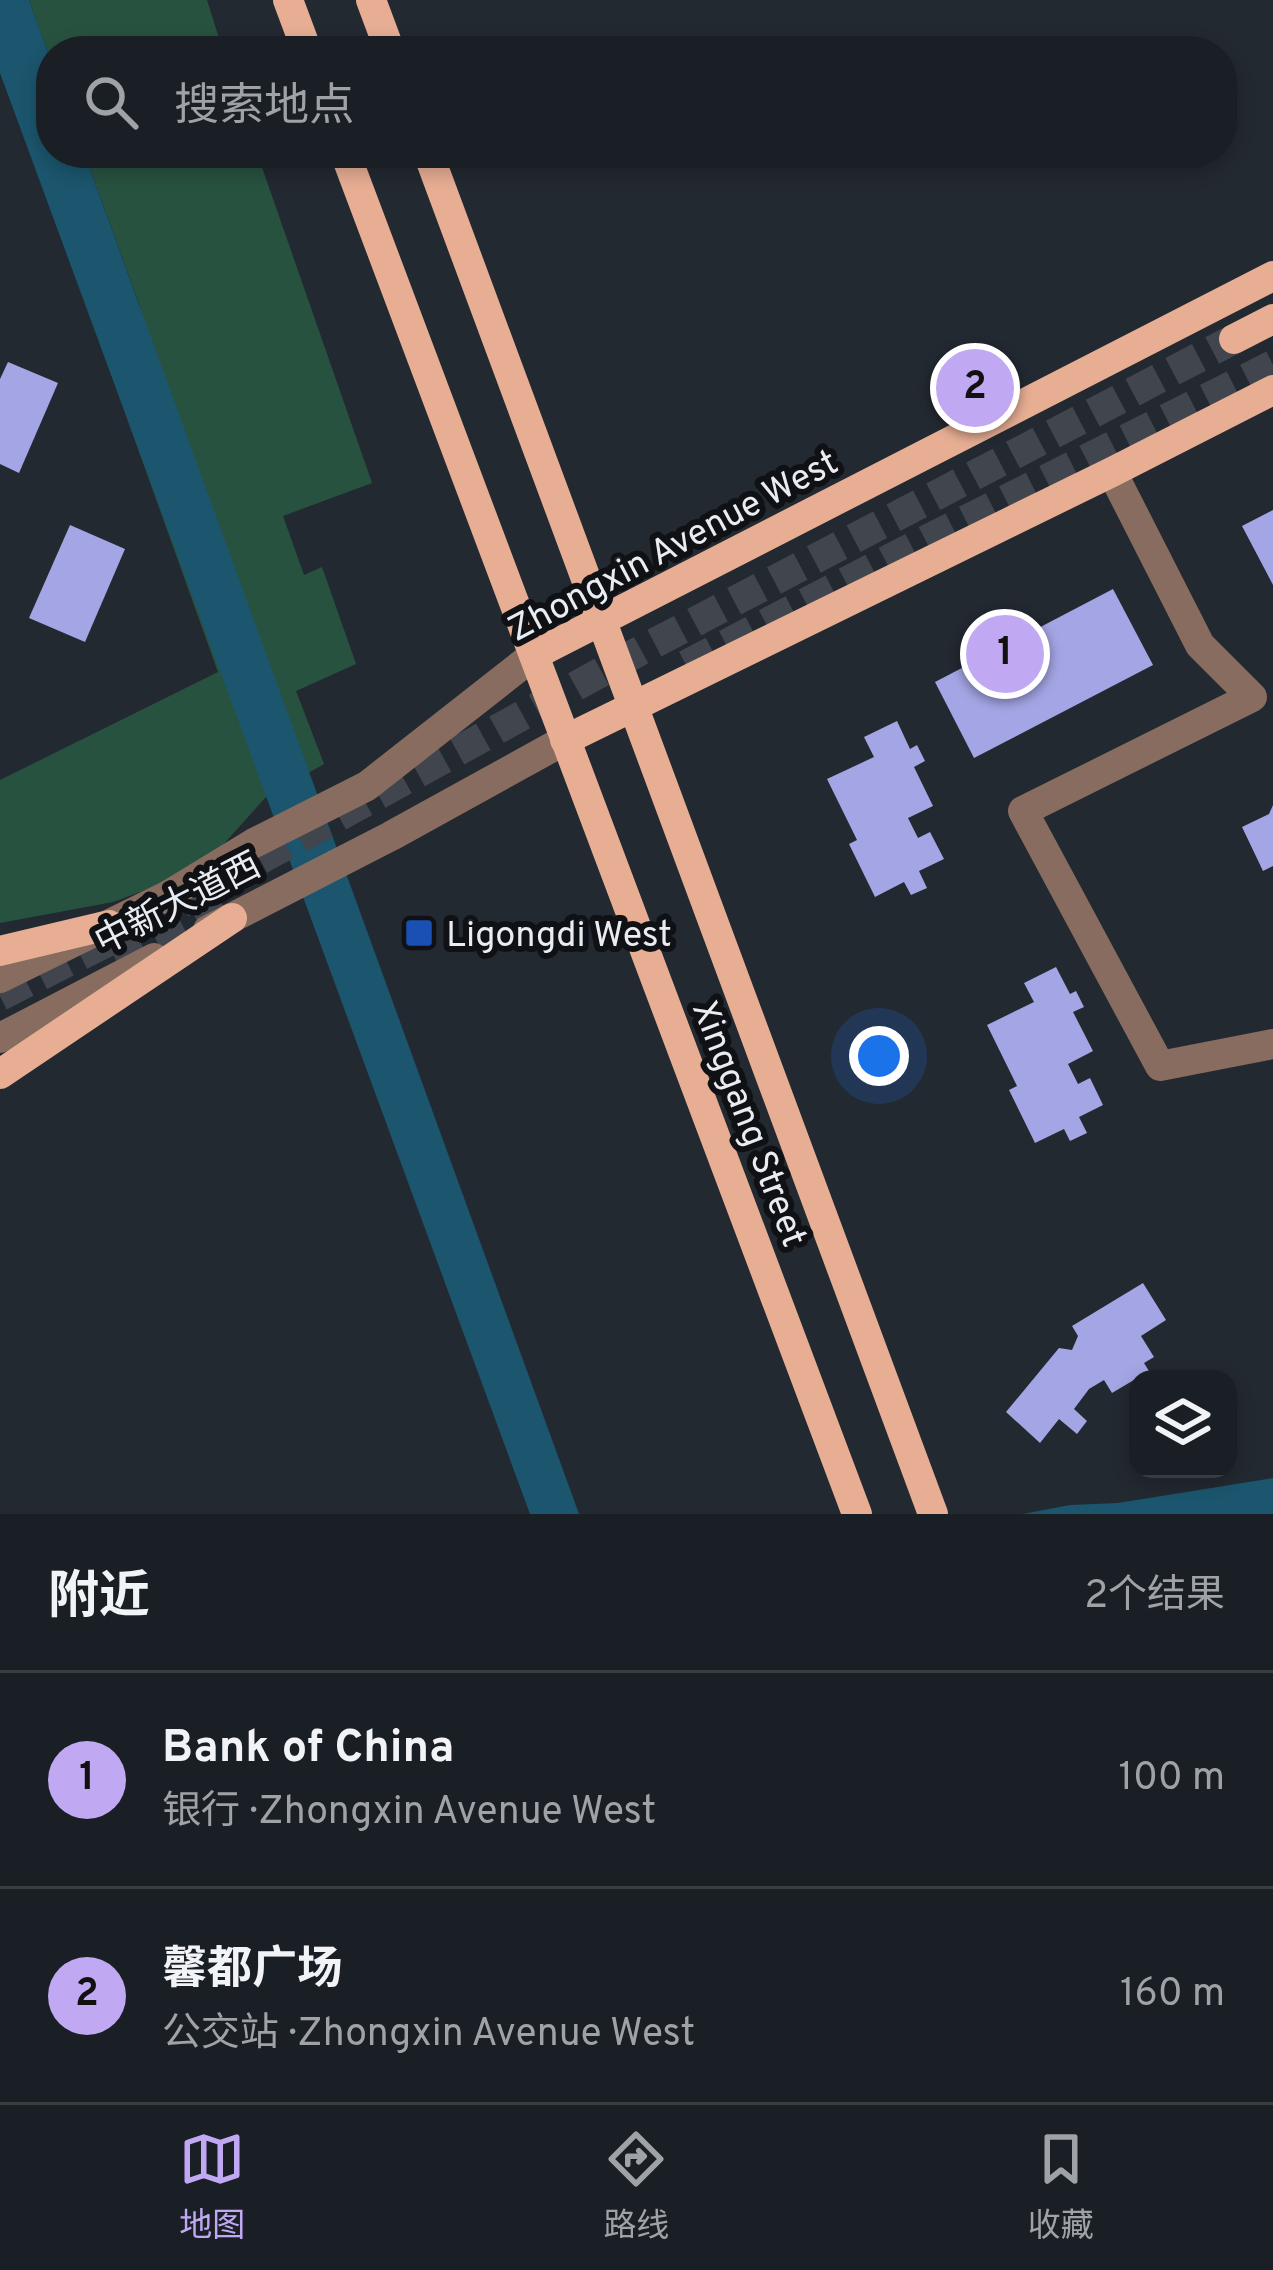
<!DOCTYPE html>
<html lang="zh">
<meta charset="utf-8">
<style>
:root{--surface:#1a1f25;--page:#272c32;--text:#f1f3f6;--muted:#9fa2a7;--line:#383d42;--accent:#c1a8f3}
body{margin:0;font-family:Overpass,"Noto Sans SC",sans-serif;background:var(--page);color:var(--text)}
.controls{position:absolute;right:36px;bottom:36px;display:grid;overflow:hidden;border-radius:24px;box-shadow:0 6px 18px #0003}
.controls button{width:108px;height:108px;display:grid;place-items:center;padding:0;border:0;border-bottom:3px solid var(--line);background:var(--surface);color:var(--text);font:60px sans-serif}
.you{position:absolute;left:879px;top:1056px;width:42px;height:42px;margin:-30px;border:9px solid #fff;border-radius:50%;background:#1a73e8;box-shadow:0 0 0 18px #1a73e833}
.badge{display:grid;place-items:center;width:78px;height:78px;border-radius:50%;background:var(--accent);color:#111;font-size:39px;font-weight:700}
.pin{position:absolute;translate:-50% -50%;border:6px solid #fff;box-shadow:0 3px 12px #0006}
.list{margin:0;padding:0;list-style:none}
h2{display:flex;justify-content:space-between;align-items:center;height:156px;margin:0;padding:0 48px;font-size:51px}
h2 small{font-size:39px;font-weight:400;color:var(--muted)}
.list li{display:grid;grid-template-columns:78px 1fr auto;gap:36px;align-items:center;box-sizing:border-box;height:216px;padding:0 48px;border-top:3px solid var(--line)}
.list b{display:block;font-size:45px;white-space:nowrap}
.list p{margin:0;font-size:39px;white-space:nowrap;color:var(--muted)}
.list em{font-size:39px;font-style:normal;color:var(--muted)}
.icon{flex:none;width:66px;height:66px;fill:none;stroke:currentColor;stroke-width:2;stroke-linecap:round;stroke-linejoin:round}
.map{position:relative;flex:none;width:1273px;height:1514px;overflow:hidden}
.search{position:absolute;background:var(--surface);box-shadow:0 6px 18px #0003;left:36px;right:36px;top:36px;height:132px;display:flex;align-items:center;gap:30px;box-sizing:border-box;padding:0 42px;border-radius:48px;color:var(--muted);font-size:45px}
.sheet{height:588px;background:var(--surface)}
nav{display:flex;justify-content:space-around;align-items:center;box-sizing:border-box;height:168px;border-top:3px solid var(--line);background:var(--surface);font-size:33px;color:var(--muted)}
nav a{display:grid;justify-items:center;gap:6px}
nav .on{color:var(--accent)}
.map>svg:first-child{display:block}
.green{fill:#285240}
.water{fill:#1b566e}
.building{fill:#a4a5e4}
.lines{fill:none;stroke-linecap:round;stroke-linejoin:round}
.major-tunnel{stroke:#41464e;stroke-width:30;stroke-dasharray:30 15;stroke-linecap:butt}
.minor{stroke:#876c5f;stroke-width:30}
.major{stroke:#e7ae94;stroke-width:30}
.transit-dot{fill:#1a4fb4;stroke:#0f1115;stroke-width:4.5}
.labels{text-anchor:middle;stroke-width:12;stroke-linejoin:round;paint-order:stroke}
.street-label{font-size:36px;fill:#e9edf3;stroke:#0f1115}
.poi-label{font-size:36px;fill:#e9edf3;stroke:#0f1115;text-anchor:start}
</style>
<div class="map">
<svg width="1273" height="1514" viewBox="0 0 1273 1514">
<rect width="100%" height="100%" fill="#232931"/>
<!-- green -->
<g class="green">
<path d="M29,0H207L223,51H51V61Z"/>
<path d="M84,153H257L372,483L283,516L304,575L322,567L356,664L296,691L324,764L265,798L214,855L178,878L113,902L0,923V780L218,672L95,329L141,309Z"/>
</g>
<!-- water -->
<g class="water">
<path d="M0,0H29L51,61V153H84L579,1514H530L0,73Z"/>
<path d="M1273,1478V1514H1023L1070,1505L1118,1503Z"/>
</g>
<!-- building -->
<g class="building">
<path d="M8,362L58,383L19,473L0,464V379Z"/>
<path d="M1273,510V585L1242,526Z"/>
<path d="M70,525L125,549L85,642L29,618Z"/>
<path d="M1113,589L1153,665L974,758L935,682Z"/>
<path d="M897,721L910,749L917,745L925,761L914,767L933,806L908,818L918,838L930,832L944,859L919,871L927,888L911,895L904,882L875,897L849,844L857,840L827,779L874,757L864,737Z"/>
<path d="M1273,805V866L1263,871L1242,827L1269,814Z"/>
<path d="M1056,967L1070,994L1076,991L1084,1007L1073,1012L1093,1051L1068,1064L1078,1084L1090,1078L1103,1105L1079,1117L1087,1133L1070,1141L1064,1129L1035,1143L1009,1090L1017,1086L987,1025L1034,1002L1024,983Z"/>
<path d="M1143,1283L1166,1320L1141,1336L1154,1357L1144,1363L1149,1371L1112,1393L1104,1380L1089,1389L1074,1409L1087,1421L1077,1434L1059,1419L1040,1443L1006,1412L1059,1348L1072,1350L1078,1336L1072,1326Z"/>
</g>
<g class="lines">
<!-- major-tunnel -->
<g class="major-tunnel">
<path d="M686,665L934,536L1273,365"/>
<path d="M181,903L647,647L1234,339"/>
<path d="M117,962L229,904"/>
<path d="M0,996L107,942"/>
</g>
<!-- minor -->
<g class="minor">
<path d="M1112,472L1200,645L1252,697L1023,811L1160,1066L1273,1044"/>
<path d="M208,930L391,836L565,740"/>
<path d="M0,978L167,896L254,843L367,786L534,655"/>
<path d="M0,1038L154,958"/>
</g>
<!-- major -->
<g class="major">
<path d="M288,0L307,51"/>
<path d="M371,0L390,51"/>
<path d="M345,153L857,1514"/>
<path d="M428,153L933,1514"/>
<path d="M1234,339L1273,319"/>
<path d="M534,655L1273,276"/>
<path d="M565,740L1112,472L1273,390"/>
<path d="M0,951L109,925"/>
<path d="M0,1074L232,918"/>
</g>
</g>
<!-- markers -->
<rect class="transit-dot" x="404" y="918" width="30" height="30" rx="6"/>
<g class="labels">
<!-- street labels -->
<g class="street-label">
<text transform="translate(672 544) rotate(-28)" y="13">Zhongxin Avenue West</text>
<text transform="translate(177 902) rotate(-27)" y="13">中新大道西</text>
<text transform="translate(751 1123) rotate(69)" y="13">Xinggang Street</text>
</g>
<!-- poi labels -->
<g class="poi-label">
<text x="446" y="946">Ligongdi West</text>
</g>
</g>
</svg>
<div class="controls">
<button><svg class="icon" aria-label="layers" viewBox="0 0 24 24"><path d="M12 4l9 5-9 5-9-5zM3 14l9 5 9-5"/></svg></button>
</div>
<div class="you"></div>
<div class="pin badge" style="left:1005px;top:654px">1</div>
<div class="pin badge" style="left:975px;top:388px">2</div>
<div class="search"><svg class="icon" aria-label="search" viewBox="0 0 24 24"><circle cx="10" cy="10" r="6"/><path d="M15 15l6 6"/></svg>搜索地点</div>
</div>
<section class="sheet">
<h2>附近<small>2个结果</small></h2>
<ul class="list">
<li><span class="badge">1</span><div><b>Bank of China</b><p>银行 · Zhongxin Avenue West</p></div><em>100 m</em></li>
<li><span class="badge">2</span><div><b>馨都广场</b><p>公交站 · Zhongxin Avenue West</p></div><em>160 m</em></li>
</ul>
</section>
<nav>
<a class="on"><svg class="icon" aria-label="map" viewBox="0 0 24 24"><path d="M3 6l6-2 6 2 6-2v14l-6 2-6-2-6 2zM9 4v14M15 6v14"/></svg>地图</a>
<a><svg class="icon" aria-label="directions" viewBox="0 0 24 24"><path d="M12 3l9 9-9 9-9-9zM9 14v-3h6M13 9l2 2-2 2"/></svg>路线</a>
<a><svg class="icon" aria-label="saved" viewBox="0 0 24 24"><path d="M7 4h10v16l-5-4-5 4z"/></svg>收藏</a>
</nav>
